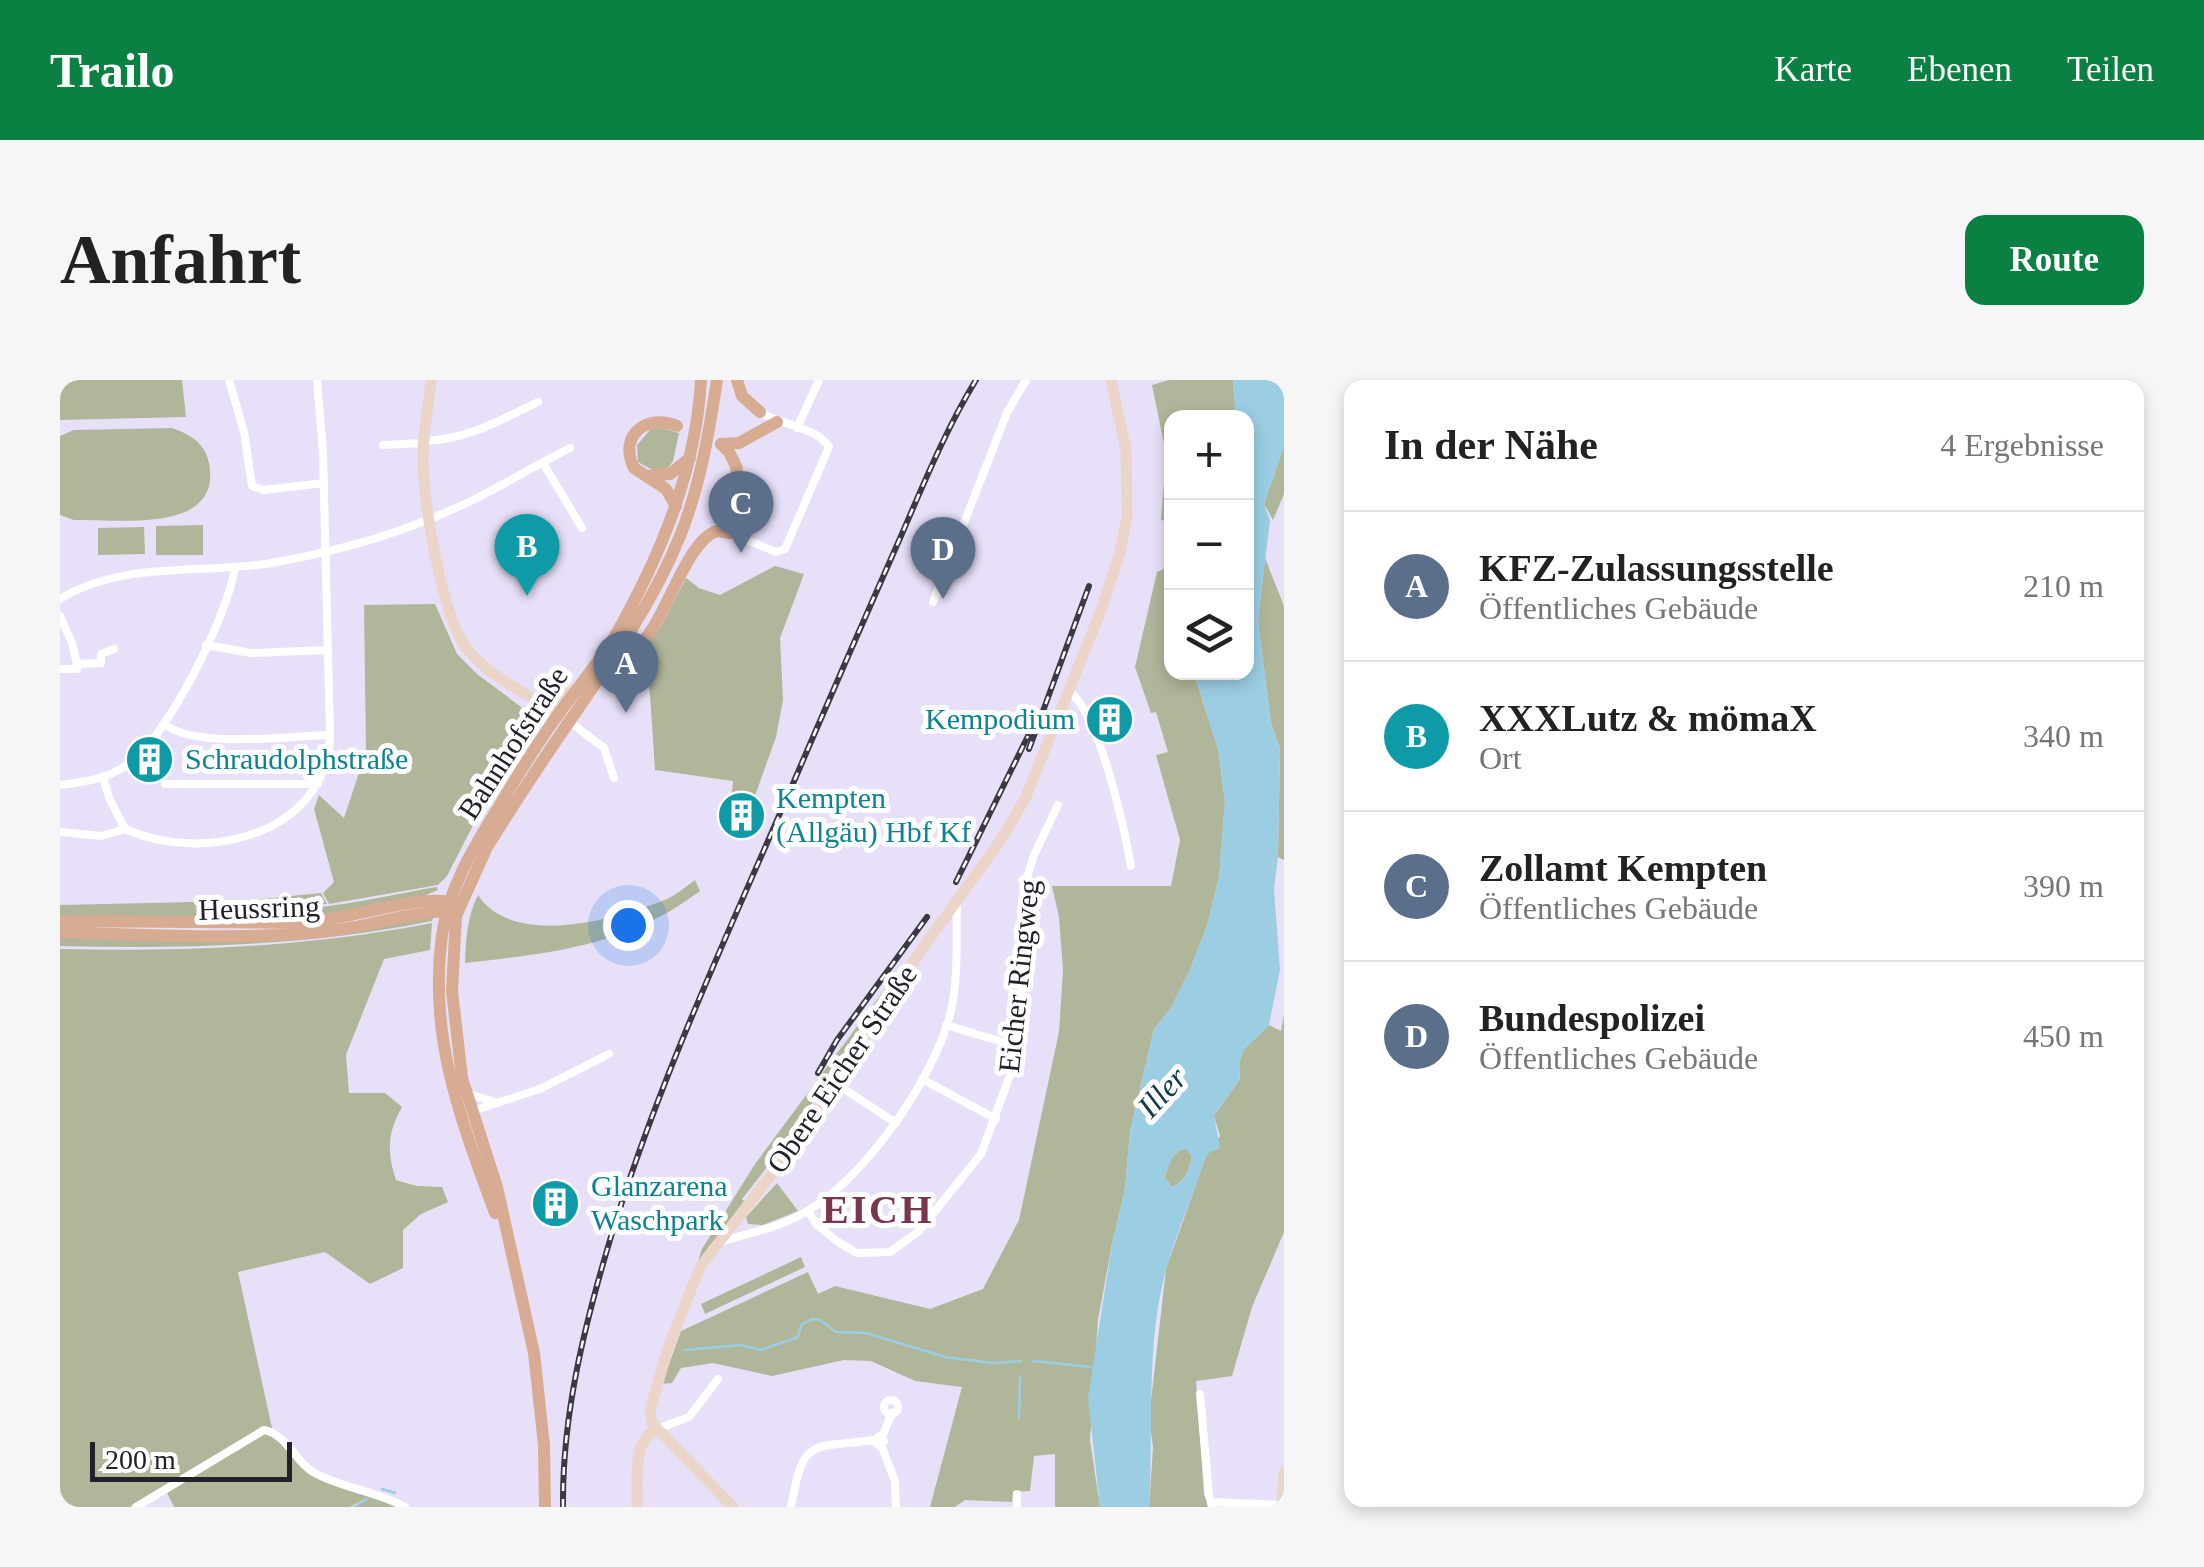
<!DOCTYPE html>
<html lang="de">
<meta charset="utf-8">
<style>
:root{--surface:#fff;--page:#f6f6f6;--text:#222;--muted:#767676;--line:#e0e0e0;--accent:#0b8043}
body{margin:0;font-family:Georgia,serif;background:var(--page);color:var(--text)}
.controls{position:absolute;right:30px;top:30px;display:grid;overflow:hidden;border-radius:20px;box-shadow:0 5px 15px #0003}
.controls button{width:90px;height:90px;display:grid;place-items:center;padding:0;border:0;border-bottom:2px solid var(--line);background:var(--surface);color:var(--text);font:50px sans-serif}
.scale{position:absolute;left:30px;bottom:25px;width:202px;box-sizing:border-box;padding-left:10px;border:5px solid #222029;border-top:0;font-size:28px;line-height:35px;white-space:nowrap;color:#222029;-webkit-text-stroke:8px #fff;paint-order:stroke}
.you{position:absolute;left:568px;top:545px;width:35px;height:35px;margin:-25px;border:8px solid #fff;border-radius:50%;background:#1a73e8;box-shadow:0 0 0 15px #1a73e833}
.badge{display:grid;place-items:center;width:65px;height:65px;border-radius:50%;background:var(--accent);color:#fff;font-size:32px;font-weight:700}
.pin{position:absolute;translate:-50% -82px;filter:drop-shadow(0 2px 5px #0008)}
.pin::after{content:'';position:absolute;top:52px;width:35px;height:30px;background:inherit;clip-path:polygon(0 0,100% 0,50% 100%)}
.list{margin:0;padding:0;list-style:none}
h2{display:flex;justify-content:space-between;align-items:center;height:130px;margin:0;padding:0 40px;font-size:42px}
h2 small{font-size:32px;font-weight:400;color:var(--muted)}
.list li{display:grid;grid-template-columns:65px 1fr auto;gap:30px;align-items:center;box-sizing:border-box;height:150px;padding:0 40px;border-top:2px solid var(--line)}
.list b{display:block;font-size:38px;white-space:nowrap}
.list p{margin:0;font-size:32px;white-space:nowrap;color:var(--muted)}
.list em{font-size:32px;font-style:normal;color:var(--muted)}
.icon{flex:none;width:55px;height:55px;fill:none;stroke:currentColor;stroke-width:2;stroke-linecap:round;stroke-linejoin:round}
.map{position:relative;flex:none;width:1224px;height:1127px;overflow:hidden;border-radius:20px}
header{display:flex;align-items:center;gap:60px;box-sizing:border-box;height:140px;padding:0 50px;background:var(--accent);color:#fff}
header strong{font-size:48px}
nav{display:flex;gap:55px;margin-inline-start:auto;font-size:35px}
.intro{display:flex;align-items:center;justify-content:space-between;box-sizing:border-box;height:240px;padding:0 60px}
h1{margin:0;font-size:70px}
.button{padding:25px 45px;border-radius:20px;background:var(--accent);color:#fff;font-size:35px;font-weight:700}
main{display:flex;gap:60px;padding:0 60px}
aside{flex:1;background:var(--surface);border-radius:20px;box-shadow:0 5px 15px #0003}
.map>svg:first-child{display:block}
.green{fill:#b0b699}
.water{fill:#9bcee3;fill-rule:evenodd}
.lines{fill:none;stroke-linecap:round;stroke-linejoin:round}
.stream{stroke:#9bcee3;stroke-width:2.5}
.street{stroke:#fff;stroke-width:8}
.secondary{stroke:#ebd5c8;stroke-width:11}
.primary{stroke:#d7ac92;stroke-width:12}
.rail-casing{stroke:#3b3944;stroke-width:6}
.rail{stroke:#fff;stroke-width:2.5;stroke-dasharray:8;stroke-linecap:butt}
.labels{text-anchor:middle;stroke-width:10;stroke-linejoin:round;paint-order:stroke}
.culture-label{font-size:30px;fill:#0d838f;stroke:#fff;text-anchor:start}
.street-label{font-size:30px;fill:#222029;stroke:#fff}
.water-label{font-size:32px;font-style:italic;fill:#0d3b4a;stroke:#fff}
.district-label{font-size:40px;font-weight:bold;letter-spacing:2.5px;fill:#7b364f;stroke:#fff}
</style>
<header>
<strong>Trailo</strong>
<nav><a>Karte</a><a>Ebenen</a><a>Teilen</a></nav>
</header>
<div class="intro"><h1>Anfahrt</h1><a class="button">Route</a></div>
<main>
<div class="map">
<svg width="1224" height="1127" viewBox="0 0 1224 1127">
<rect width="100%" height="100%" fill="#e7e0f8"/>
<!-- green -->
<g class="green">
<path d="M0,0H122L126,37L0,40Z"/>
<path d="M1109,0H1173L1176,37L1112,38L1111,142L1101,140L1106,74L1092,5Z"/>
<path d="M112,48C130,54 145,63 149,83C163,155 57,139 14,140L0,135V56L14,50Z"/>
<path d="M602,48L619,53L613,81L608,88L594,91L578,82L577,65L591,49Z"/>
<path d="M1224,66V114L1213,140L1204,124Z"/>
<path d="M143,145V175H96V146Z"/>
<path d="M84,147L85,174L38,175V148Z"/>
<path d="M1205,178L1224,226V480L1218,477L1220,369L1211,343L1198,241Z"/>
<path d="M1111,181L1112,292L1134,293L1158,369L1165,422L1159,497L1147,546L1130,590L1111,628L1094,649L1070,751L1065,809L1052,864L1038,940L1030,1060L1040,1127H995V1074L974,1076L970,1111L953,1112L952,1122L905,1120L895,1127H870L902,1007L855,1001L811,981L784,980L712,996L653,983L621,988L612,1003L602,1004L621,951L748,892L758,914L775,906L870,929L923,909L959,840L999,652L1003,590L999,537L992,506H1111L1120,460L1096,375L1108,372L1096,332L1091,333L1075,287L1097,192L1110,186Z"/>
<path d="M715,186L744,194L720,258L723,320L716,357L692,424L672,412L673,401L595,390L590,315L583,270L602,245L626,198L639,208L660,215Z"/>
<path d="M375,224L397,274L417,294L480,341L425,422L387,496L378,505L269,524L263,513L274,502L254,429L259,415L284,438L306,372L304,225Z"/>
<path d="M635,500L640,511C627,520 615,529 601,536C544,568 469,576 405,583C406,559 407,537 418,515C453,568 553,540 602,521C614,517 625,507 635,500Z"/>
<path d="M377,507L378,510L361,517L248,540L0,538V525L178,521C219,544 329,514 377,507Z"/>
<path d="M261,513L267,524L193,526L182,521Z"/>
<path d="M373,537L372,541C249,566 125,569 0,566V556L277,555Z"/>
<path d="M372,543L370,570L324,579L286,675L289,713H325L342,727C327,753 327,772 336,800L357,806L382,807L388,822L361,834L343,850V888L310,904L265,872L178,892L212,1048H205L70,1127H0V569C126,572 249,567 372,543Z"/>
<path d="M833,598L837,601L817,633L812,631L729,759L682,819L685,822L637,884L642,869L695,784Z"/>
<path d="M1224,635V852L1192,927L1172,996L1136,1001L1144,1115L1150,1127H1089L1093,1067L1089,1038L1106,889L1147,773L1160,756L1154,736L1180,699L1179,683L1184,669L1209,645L1221,651Z"/>
<path d="M1126,768L1132,777C1129,790 1125,802 1112,807L1105,798C1109,784 1111,773 1126,768Z"/>
<path d="M717,803L738,831L703,845L688,844L686,837Z"/>
<path d="M741,877L745,887L645,934L641,924Z"/>
<path d="M204,1053L217,1059L249,1093L342,1127H295L306,1118L290,1127H114L107,1113Z"/>
</g>
<!-- water -->
<path class="water" d="M1173,0H1224V66L1204,124L1210,140L1198,241L1211,343L1220,369L1218,477L1214,509L1220,590L1209,645L1184,669L1179,683L1180,699L1154,736L1160,768L1147,774C1134,812 1117,851 1106,890C1085,967 1094,1049 1089,1127H1040L1028,1018L1052,864L1065,809L1070,751L1094,649L1111,628L1130,590L1147,546L1159,497L1165,421L1158,369L1134,293L1186,292V38L1176,37ZM1126,769L1132,777C1129,790 1125,803 1112,807L1105,798C1109,784 1111,772 1126,769Z"/>
<g class="lines">
<!-- stream -->
<g class="stream">
<path d="M625,970L681,965L701,970L738,957L741,945L752,939L760,940L776,952L806,953L885,977L932,983L961,981"/>
<path d="M973,981L1031,987"/>
<path d="M959,1038L960,997"/>
<path d="M322,1109L335,1113"/>
<path d="M294,1127L307,1119"/>
</g>
<!-- street -->
<g class="street">
<path d="M169,0L184,52L192,106L204,110L264,103"/>
<path d="M737,48L759,0"/>
<path d="M364,61C406,60 441,40 478,22"/>
<path d="M323,65L364,63"/>
<path d="M483,83L522,148"/>
<path d="M670,153L716,172L725,169L769,67C757,47 720,45 700,32"/>
<path d="M0,219C65,179 144,196 217,182C284,170 354,149 415,119C447,103 478,84 510,68"/>
<path d="M873,222L947,33L966,0"/>
<path d="M0,236L12,263L17,284"/>
<path d="M146,265L191,273L267,270"/>
<path d="M2,289H17V284L41,283V274L54,269"/>
<path d="M1009,311C1040,335 1064,447 1071,486"/>
<path d="M510,342L544,368L554,398"/>
<path d="M104,344C135,369 228,356 270,355"/>
<path d="M43,397L49,418L65,449C143,484 267,456 270,355L263,73L257,0"/>
<path d="M105,404H258"/>
<path d="M0,405C23,402 47,399 67,385C108,357 167,237 175,188"/>
<path d="M0,452L41,456L65,449"/>
<path d="M886,645L956,666"/>
<path d="M862,699L936,739"/>
<path d="M775,703L836,743"/>
<path d="M406,713L435,722"/>
<path d="M412,731L480,709L549,674"/>
<path d="M748,831L757,845L778,862L797,873L830,872L859,851L921,774L952,690L962,608L964,507L974,475L998,425"/>
<path d="M663,861C689,853 717,848 742,834C802,803 873,700 890,635C899,598 896,559 897,521"/>
<path d="M1140,1014L1149,1115L1152,1127"/>
<circle cx="831" cy="1027" r="7"/>
<path d="M597,1049L629,1037L658,999"/>
<path d="M819,1056L824,1061L819,1066L814,1062Z"/>
<path d="M822,1057L832,1033"/>
<path d="M821,1065L835,1101L836,1127"/>
<path d="M1152,1122L1222,1125"/>
<path d="M76,1127L204,1050C226,1054 235,1081 253,1092C281,1108 316,1111 345,1127"/>
<path d="M731,1127C744,1054 752,1069 814,1060"/>
<path d="M957,1127V1114"/>
</g>
<!-- secondary -->
<g class="secondary">
<path d="M371,0C369,26 363,51 363,77C362,118 382,234 405,266C428,298 474,317 506,339"/>
<path d="M479,318H499L517,308"/>
<path d="M577,1127C578,1103 571,1060 597,1049"/>
<path d="M673,1127L592,1043L590,1030L608,968L640,887L734,765L862,569L940,461L965,419L1042,228L1060,172L1067,138L1066,70L1051,0"/>
<path d="M1222,1127L1224,1093"/>
</g>
<!-- primary -->
<g class="primary">
<path d="M677,0L682,16L700,32"/>
<path d="M661,64L669,72L677,88C674,113 655,129 670,153"/>
<path d="M661,64L679,63L717,42"/>
<path d="M588,96L610,94L630,78"/>
<path d="M616,126L606,109L574,88C558,56 586,33 617,46"/>
<path d="M556,278C566,273 575,269 583,261C607,236 627,160 657,151L670,153"/>
<path d="M0,541L248,543C284,539 359,515 389,522"/>
<path d="M0,552C87,555 175,560 262,552C305,548 347,532 391,531"/>
<path d="M435,833C401,740 368,657 382,555C389,504 418,461 444,418C462,388 481,358 502,329C520,305 539,282 555,256C600,177 636,91 641,0"/>
<path d="M485,1127L484,1065L474,973L437,807L402,698L392,611L396,536L427,467C454,424 482,381 511,339C552,280 593,223 620,156C640,106 649,53 657,0"/>
</g>
<defs>
<g id="rail">
<path d="M969,369L1029,206"/>
<path d="M896,502L968,356"/>
<path d="M758,693L777,660L867,537"/>
<path d="M503,1127C502,1036 524,947 550,860C601,691 678,533 747,371C778,299 809,228 841,156C864,103 886,49 916,0"/>
</g>
</defs>
<!-- rail casing -->
<use href="#rail" class="rail-casing"/>
<!-- rail -->
<use href="#rail" class="rail"/>
</g>
<!-- icons -->
<defs>
<symbol id="building-disc" viewBox="-11 -11 22 22"><circle r="9.5" fill="#0f9aa8" stroke="#fff"/><path d="M-4-6H4V6H1V3H-1V6H-4ZM-2.5-4.3h1.7v1.8h-1.7ZM.8-4.3h1.7v1.8H.8ZM-2.5-1h1.7V.8h-1.7ZM.8-1h1.7V.8H.8Z" fill="#fff"/></symbol>
</defs>
<g fill-rule="evenodd">
<use href="#building-disc" x="1022" y="312" width="55" height="55"/>
<use href="#building-disc" x="62" y="352" width="55" height="55"/>
<use href="#building-disc" x="654" y="408" width="55" height="55"/>
<use href="#building-disc" x="468" y="796" width="55" height="55"/>
</g>
<g class="labels">
<!-- culture labels -->
<g class="culture-label">
<text x="1015" y="349" text-anchor="end">Kempodium</text>
<text x="125" y="389">Schraudolphstraße</text>
<text x="716" y="428">Kempten<tspan x="716" dy="34">(Allgäu) Hbf Kf</tspan></text>
<text x="531" y="816">Glanzarena<tspan x="531" dy="34">Waschpark</tspan></text>
</g>
<!-- street labels -->
<g class="street-label">
<text transform="translate(453 363) rotate(-57)" y="10">Bahnhofstraße</text>
<text transform="translate(199 528) rotate(-2)" y="10">Heussring</text>
<text transform="translate(959 596) rotate(-84)" y="10">Eicher Ringweg</text>
<text transform="translate(782 689) rotate(-56)" y="10">Obere Eicher Straße</text>
</g>
<!-- water labels -->
<g class="water-label">
<text transform="translate(1102 712) rotate(-47)" y="11">Iller</text>
</g>
<!-- district labels -->
<g class="district-label">
<text x="818" y="843">EICH</text>
</g>
</g>
</svg>
<div class="controls">
<button>+</button>
<button>−</button>
<button><svg class="icon" aria-label="layers" viewBox="0 0 24 24"><path d="M12 4l9 5-9 5-9-5zM3 14l9 5 9-5"/></svg></button>
</div>
<div class="scale">200 m</div>
<div class="you"></div>
<div class="pin badge" style="left:566px;top:333px;background:#5c6f8a">A</div>
<div class="pin badge" style="left:467px;top:216px;background:#0f9aa8">B</div>
<div class="pin badge" style="left:681px;top:173px;background:#5c6f8a">C</div>
<div class="pin badge" style="left:883px;top:219px;background:#5c6f8a">D</div>
</div>
<aside>
<h2>In der Nähe<small>4 Ergebnisse</small></h2>
<ul class="list">
<li><span class="badge" style="background:#5c6f8a">A</span><div><b>KFZ-Zulassungsstelle</b><p>Öffentliches Gebäude</p></div><em>210 m</em></li>
<li><span class="badge" style="background:#0f9aa8">B</span><div><b>XXXLutz &amp; mömaX</b><p>Ort</p></div><em>340 m</em></li>
<li><span class="badge" style="background:#5c6f8a">C</span><div><b>Zollamt Kempten</b><p>Öffentliches Gebäude</p></div><em>390 m</em></li>
<li><span class="badge" style="background:#5c6f8a">D</span><div><b>Bundespolizei</b><p>Öffentliches Gebäude</p></div><em>450 m</em></li>
</ul>
</aside>
</main>
